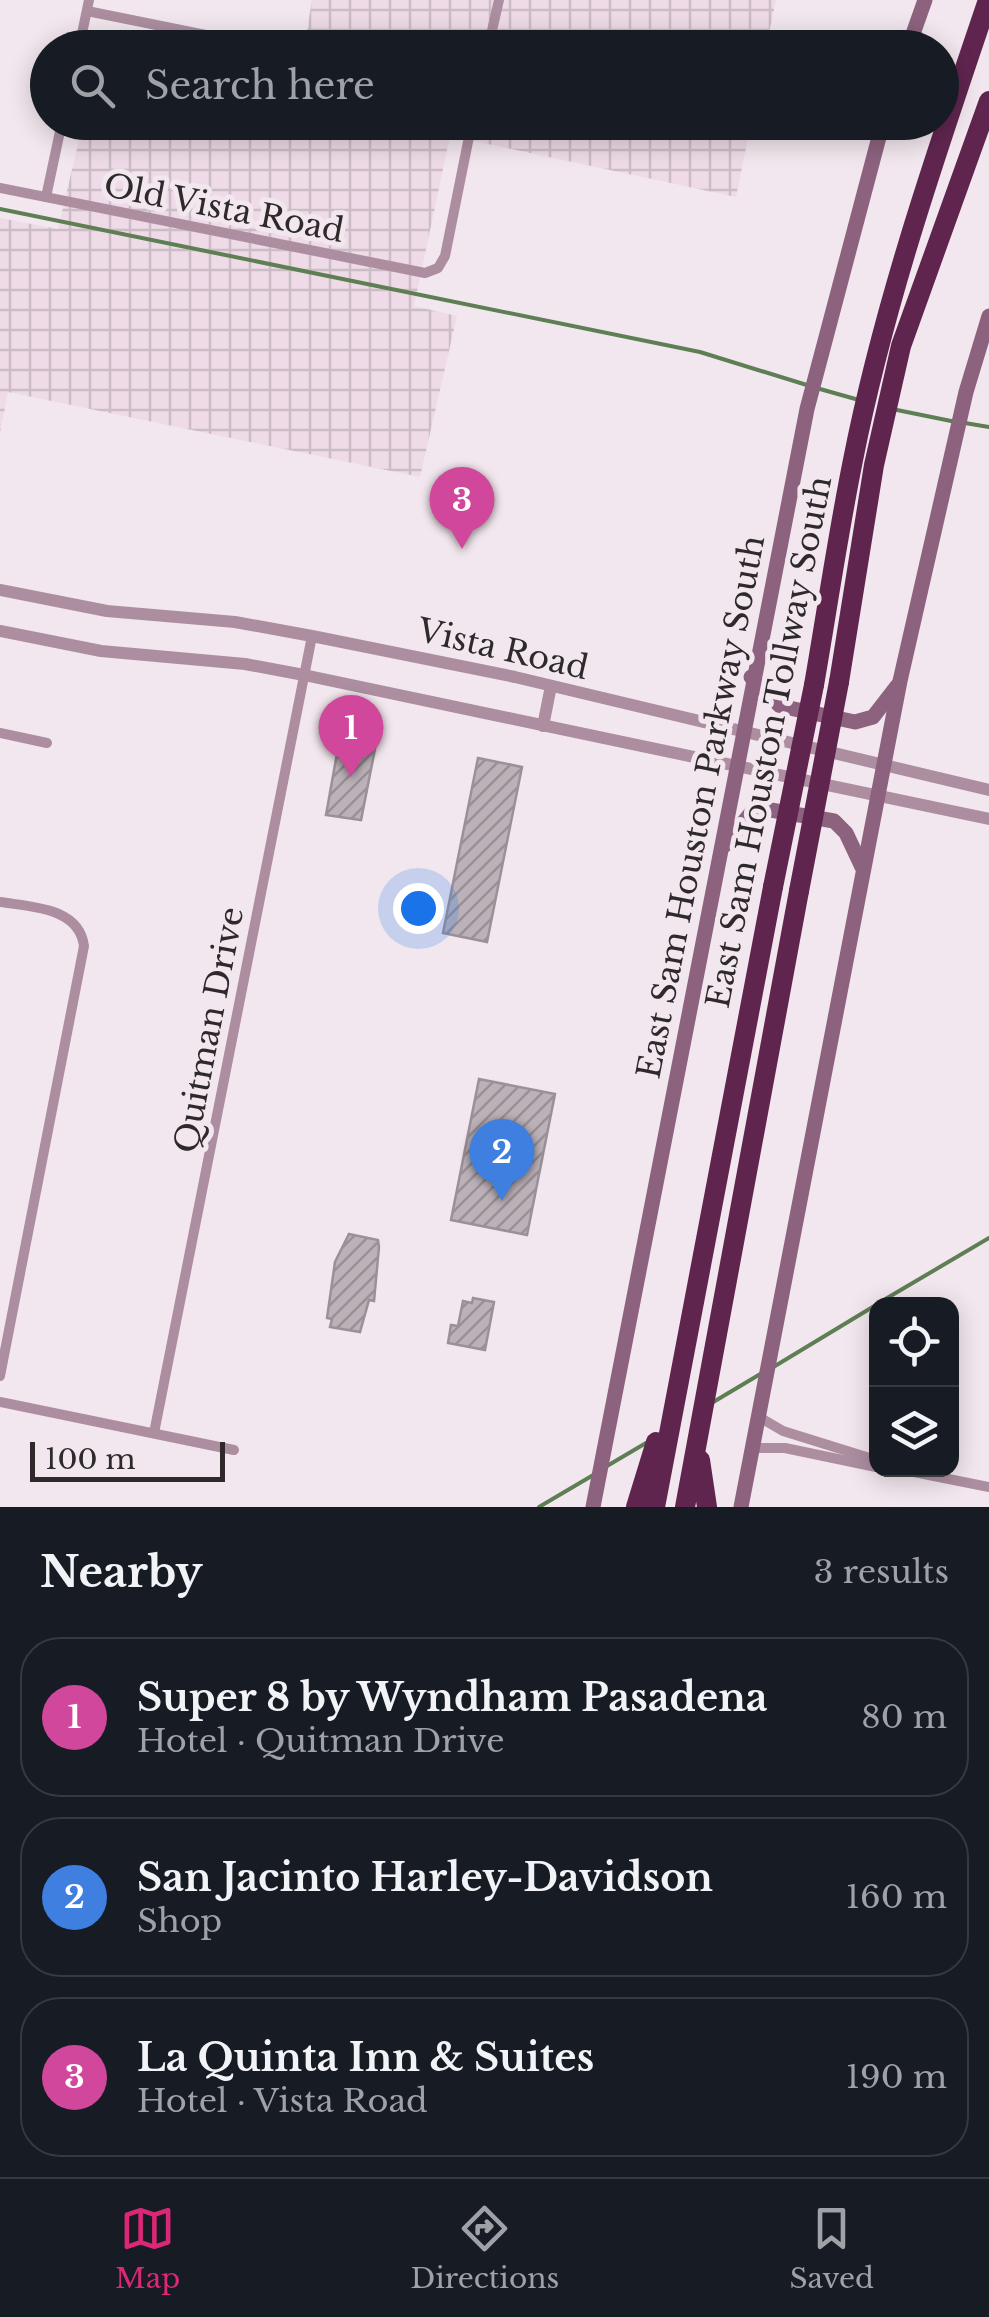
<!DOCTYPE html>
<meta charset="utf-8">
<style>
:root{--surface:#171b24;--page:#20242c;--text:#f1f3f6;--muted:#9ea1a6;--line:#363941;--accent:#db2777}
body{margin:0;font-family:"Libre Baskerville",serif;background:var(--page);color:var(--text)}
.controls{position:absolute;right:30px;bottom:30px;display:grid;overflow:hidden;border-radius:20px;box-shadow:0 5px 25px #0003}
.controls button{width:90px;height:90px;display:grid;place-items:center;padding:0;border:0;border-bottom:2px solid var(--line);background:var(--surface);color:var(--text);font:50px sans-serif}
.scale{position:absolute;left:30px;bottom:25px;width:195px;box-sizing:border-box;padding-left:10px;border:5px solid #2e2a2c;border-top:0;font-size:28px;line-height:35px;white-space:nowrap;color:#2e2a2c;-webkit-text-stroke:8px #f2e7ee;paint-order:stroke}
.you{position:absolute;left:418px;top:908px;width:35px;height:35px;margin:-25px;border:8px solid #fff;border-radius:50%;background:#1a73e8;box-shadow:0 0 0 15px #1a73e833}
.badge{display:grid;place-items:center;width:65px;height:65px;border-radius:50%;background:var(--accent);color:#fff;font-size:32px;font-weight:700}
.pin{position:absolute;translate:-50% -82px;filter:drop-shadow(0 2px 5px #0008)}
.pin::after{content:'';position:absolute;top:52px;width:35px;height:30px;background:inherit;clip-path:polygon(0 0,100% 0,50% 100%)}
.list{margin:0;padding:0;list-style:none}
h2{display:flex;justify-content:space-between;align-items:center;height:130px;margin:0;padding:0 40px;font-size:42px}
h2 small{font-size:32px;font-weight:400;color:var(--muted)}
.list li{display:grid;grid-template-columns:65px 1fr auto;gap:30px;align-items:center;box-sizing:border-box;height:160px;margin:0 20px 20px;padding:0 20px;border:2px solid var(--line);border-radius:40px}
.list b{display:block;font-size:38px;white-space:nowrap}
.list p{margin:0;font-size:32px;white-space:nowrap;color:var(--muted)}
.list em{font-size:32px;font-style:normal;color:var(--muted)}
.icon{flex:none;width:55px;height:55px;fill:none;stroke:currentColor;stroke-width:2;stroke-linecap:round;stroke-linejoin:round}
.map{position:relative;flex:none;width:989px;height:1507px;overflow:hidden}
.search{position:absolute;background:var(--surface);box-shadow:0 5px 25px #0003;left:30px;right:30px;top:30px;height:110px;display:flex;align-items:center;gap:25px;box-sizing:border-box;padding:0 35px;border-radius:55px;color:var(--muted);font-size:38px}
.sheet{height:670px;background:var(--surface)}
nav{display:flex;justify-content:space-around;align-items:center;box-sizing:border-box;height:140px;border-top:2px solid var(--line);background:var(--surface);font-size:28px;color:var(--muted)}
nav a{display:grid;justify-items:center;gap:5px}
nav .on{color:var(--accent)}
.map>svg:first-child{display:block}
.industrial{fill:url(#industrial-grid)}
.lines{fill:none;stroke-linecap:round;stroke-linejoin:round}
.stream{stroke:#5e7e54;stroke-width:4}
.building{fill:url(#building-hatch);stroke:#9b9097;stroke-width:2.5}
.minor{stroke:#ad8ea1;stroke-width:10}
.tertiary{stroke:#ad8ea1;stroke-width:12}
.secondary{stroke:#8d627e;stroke-width:15}
.motorway{stroke:#60254f;stroke-width:20}
.motorway-bridge{stroke:#60254f;stroke-width:20}
.labels{text-anchor:middle;stroke-width:10;stroke-linejoin:round;paint-order:stroke}
.street-label{font-size:32px;fill:#2e2a2c;stroke:#f2e7ee}
</style>
<div class="map">
<svg width="989" height="1507" viewBox="0 0 989 1507">
<defs>
<pattern id="industrial-grid" width="8" height="8" patternUnits="userSpaceOnUse" patternTransform="scale(2.5)"><rect width="8" height="8" fill="#eedbe7"/><path d="M0 4h8M4 0v8" fill="none" stroke="#ccbcc6"/></pattern>
<pattern id="building-hatch" width="6" height="6" patternUnits="userSpaceOnUse" patternTransform="scale(2.5)"><rect width="6" height="6" fill="#bcb1b8"/><path d="M-1 1l2-2M0 6l6-6M5 7l2-2" fill="none" stroke="#999096"/></pattern>
</defs>
<rect width="100%" height="100%" fill="#f2e7ee"/>
<!-- industrial -->
<g class="industrial">
<path d="M312,0H776L766,47L304,48Z"/>
<path d="M104,30L181,47H100Z"/>
<path d="M83,123H751L736,197L450,136L414,306L457,316L420,477L8,392L0,433V218L58,229Z"/>
</g>
<g class="lines">
<!-- stream -->
<g class="stream">
<path d="M0,209L700,352L810,386"/>
<path d="M820,389L859,400"/>
<path d="M892,409L956,422"/>
<path d="M965,423L989,427"/>
<path d="M877,1304L989,1238"/>
<path d="M775,1366L876,1305"/>
<path d="M710,1404L762,1373"/>
<path d="M607,1466L646,1443"/>
<path d="M539,1507L595,1474"/>
</g>
</g>
<!-- building -->
<g class="building">
<path d="M341,731L377,739L361,820L326,815Z"/>
<path d="M478,758L522,767L487,942L443,933Z"/>
<path d="M479,1079L555,1094L527,1235L451,1220Z"/>
<path d="M349,1234L378,1240L379,1247L374,1301L369,1300L360,1332L330,1327L332,1319L327,1318L335,1262Z"/>
<path d="M473,1298L494,1302L485,1350L448,1343L451,1325L458,1326L463,1301L472,1303Z"/>
</g>
<g class="lines">
<!-- minor -->
<g class="minor">
<path d="M87,11L270,48"/>
<path d="M79,48L89,0"/>
<path d="M488,48L499,0"/>
<path d="M0,188L425,273L438,268L445,256L472,122"/>
<path d="M46,197L62,122"/>
<path d="M0,733L47,743"/>
<path d="M0,902C31,907 79,907 84,946L0,1376"/>
<path d="M0,1402L234,1450"/>
<path d="M759,1417L783,1431L876,1460"/>
<path d="M154,1433L312,636"/>
<path d="M752,1448H785L876,1467"/>
<path d="M904,1470L989,1487"/>
</g>
<!-- tertiary -->
<g class="tertiary">
<path d="M0,590L107,611L235,622L312,636L515,677L989,790"/>
<path d="M0,631L101,651L245,664L304,675L989,819"/>
<path d="M543,726L551,686"/>
</g>
<!-- secondary -->
<g class="secondary">
<path d="M908,48L925,0"/>
<path d="M751,677L780,706L855,722L873,717L897,686"/>
<path d="M725,845L751,813L765,809L834,821L846,833L862,867"/>
<path d="M593,1507L807,409L883,122"/>
<path d="M741,1507L900,681L966,392L989,316"/>
</g>
<!-- motorway -->
<g class="motorway">
<path d="M839,682L874,465L901,346L989,101"/>
<path d="M814,685C827,610 838,534 853,460C884,303 937,151 988,0"/>
<path d="M700,1460L707,1507"/>
<path d="M636,1507L656,1442"/>
<path d="M655,1507L773,887"/>
<path d="M685,1507L799,891"/>
</g>
<!-- motorway-bridge -->
<g class="motorway-bridge">
<path d="M773,887L814,685"/>
<path d="M799,891L839,682"/>
</g>
</g>
<g class="labels">
<!-- street labels -->
<g class="street-label">
<text transform="translate(224 208) rotate(11)" y="11">Old Vista Road</text>
<text transform="translate(503 649) rotate(13)" y="11">Vista Road</text>
<text transform="translate(769 742) rotate(-79)" y="11">East Sam Houston Tollway South</text>
<text transform="translate(701 807) rotate(-79)" y="11">East Sam Houston Parkway South</text>
<text transform="translate(209 1030) rotate(-79)" y="11">Quitman Drive</text>
</g>
</g>
</svg>
<div class="controls">
<button><svg class="icon" aria-label="locate" viewBox="0 0 24 24"><circle cx="12" cy="12" r="6"/><path d="M12 2v4M12 18v4M2 12h4M18 12h4"/></svg></button>
<button><svg class="icon" aria-label="layers" viewBox="0 0 24 24"><path d="M12 4l9 5-9 5-9-5zM3 14l9 5 9-5"/></svg></button>
</div>
<div class="scale">100 m</div>
<div class="you"></div>
<div class="pin badge" style="left:351px;top:777px;background:#d1479c">1</div>
<div class="pin badge" style="left:502px;top:1201px;background:#3f7fe0">2</div>
<div class="pin badge" style="left:462px;top:549px;background:#d1479c">3</div>
<div class="search"><svg class="icon" aria-label="search" viewBox="0 0 24 24"><circle cx="10" cy="10" r="6"/><path d="M15 15l6 6"/></svg>Search here</div>
</div>
<section class="sheet">
<h2>Nearby<small>3 results</small></h2>
<ul class="list">
<li><span class="badge" style="background:#d1479c">1</span><div><b>Super 8 by Wyndham Pasadena</b><p>Hotel · Quitman Drive</p></div><em>80 m</em></li>
<li><span class="badge" style="background:#3f7fe0">2</span><div><b>San Jacinto Harley-Davidson</b><p>Shop</p></div><em>160 m</em></li>
<li><span class="badge" style="background:#d1479c">3</span><div><b>La Quinta Inn &amp; Suites</b><p>Hotel · Vista Road</p></div><em>190 m</em></li>
</ul>
</section>
<nav>
<a class="on"><svg class="icon" aria-label="map" viewBox="0 0 24 24"><path d="M3 6l6-2 6 2 6-2v14l-6 2-6-2-6 2zM9 4v14M15 6v14"/></svg>Map</a>
<a><svg class="icon" aria-label="directions" viewBox="0 0 24 24"><path d="M12 3l9 9-9 9-9-9zM9 14v-3h6M13 9l2 2-2 2"/></svg>Directions</a>
<a><svg class="icon" aria-label="saved" viewBox="0 0 24 24"><path d="M7 4h10v16l-5-4-5 4z"/></svg>Saved</a>
</nav>
